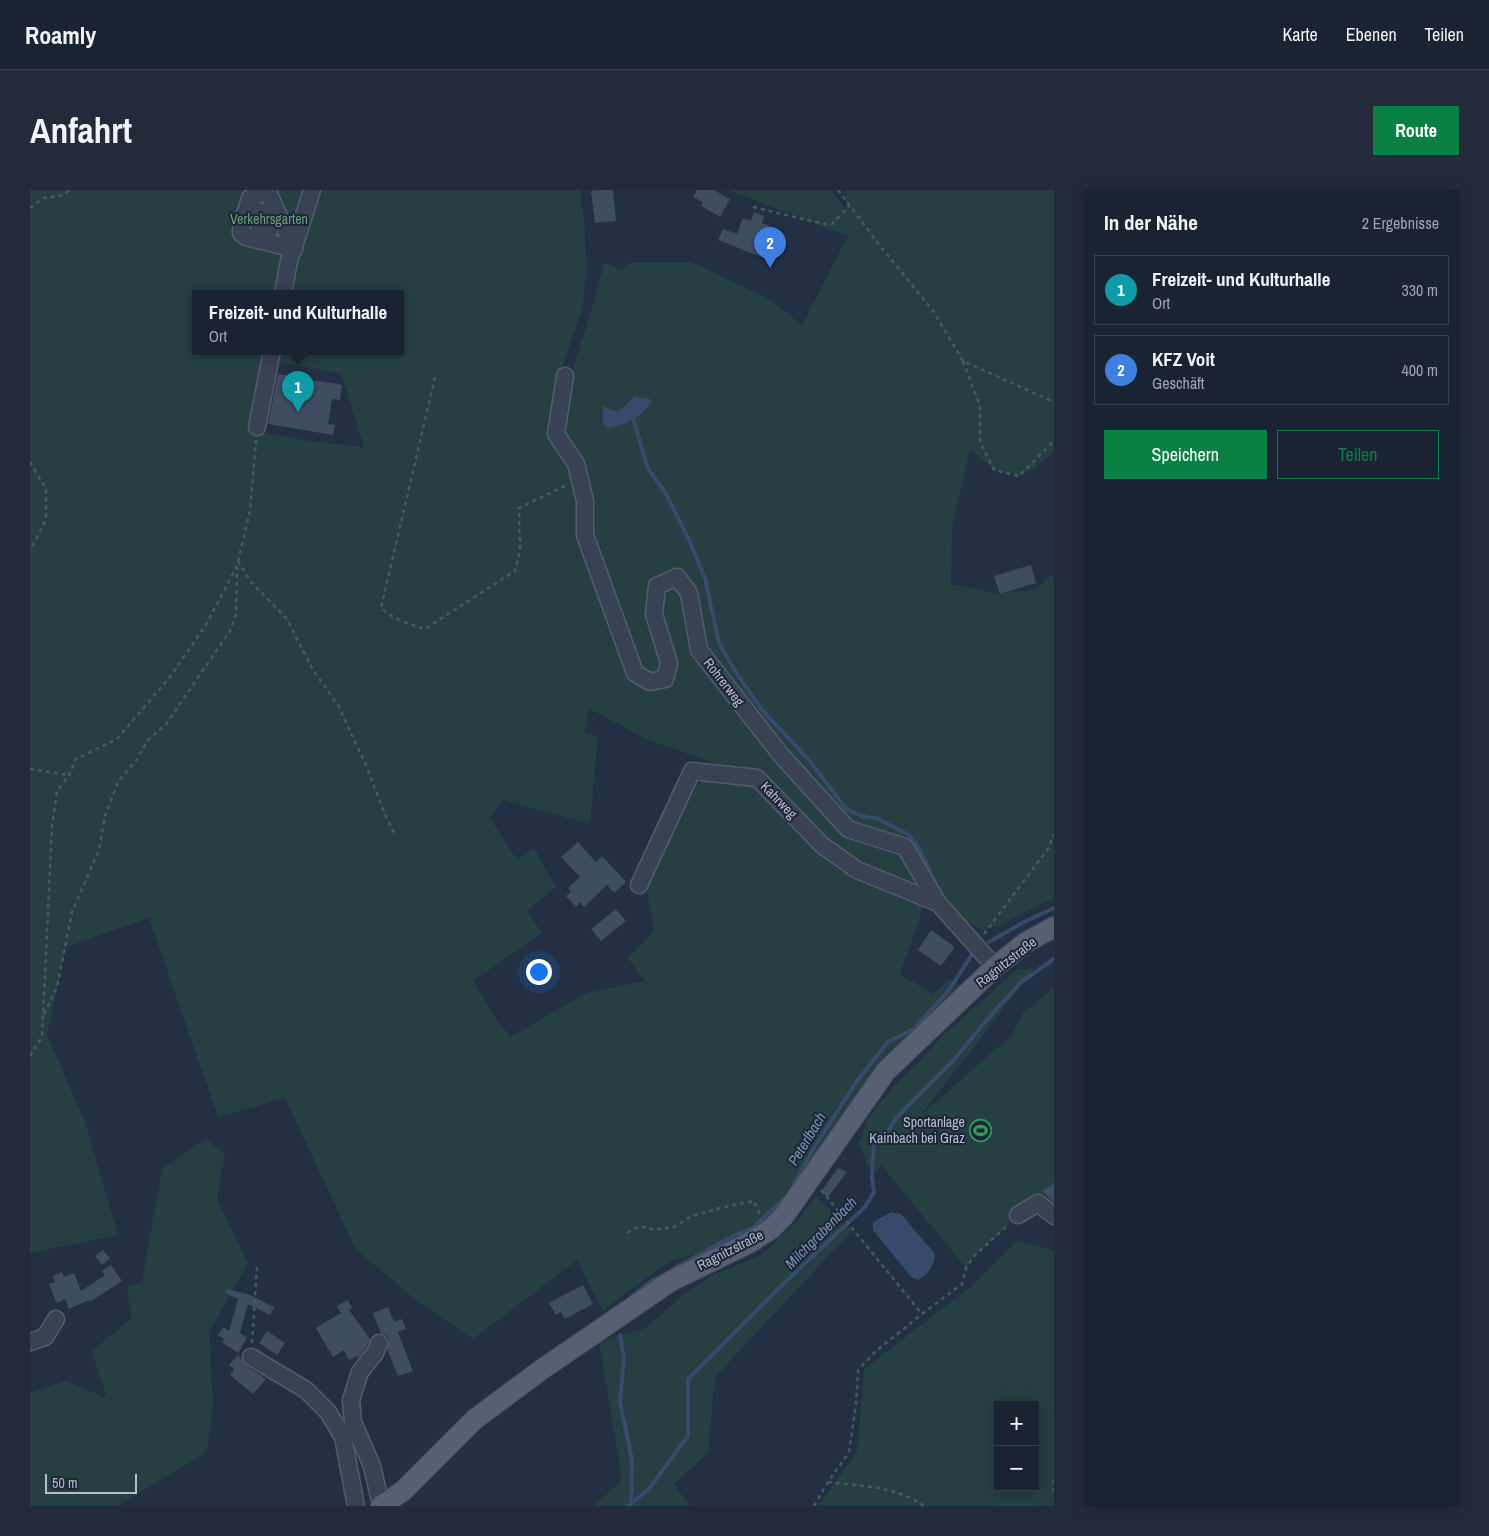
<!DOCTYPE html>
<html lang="de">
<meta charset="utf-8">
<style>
:root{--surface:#1a2332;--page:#232b3a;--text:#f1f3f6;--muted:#9fa4ac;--line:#38404d;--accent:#0b8043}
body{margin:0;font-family:"Archivo Narrow",sans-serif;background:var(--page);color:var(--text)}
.controls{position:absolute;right:15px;bottom:15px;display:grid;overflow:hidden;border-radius:0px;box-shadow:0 2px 12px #0003}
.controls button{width:45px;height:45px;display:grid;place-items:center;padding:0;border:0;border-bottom:1px solid var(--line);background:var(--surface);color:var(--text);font:25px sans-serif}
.scale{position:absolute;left:15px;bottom:12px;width:92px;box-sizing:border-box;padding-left:5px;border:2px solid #b5bdcc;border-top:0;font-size:14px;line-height:18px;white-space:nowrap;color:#b5bdcc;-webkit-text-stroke:4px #1d2637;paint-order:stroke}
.you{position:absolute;left:508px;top:781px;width:18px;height:18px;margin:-12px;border:4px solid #fff;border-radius:50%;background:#1a73e8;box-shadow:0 0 0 8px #1a73e833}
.badge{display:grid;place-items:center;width:32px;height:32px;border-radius:50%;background:var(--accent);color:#fff;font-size:16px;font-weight:700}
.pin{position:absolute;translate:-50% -41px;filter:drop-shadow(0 1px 2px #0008)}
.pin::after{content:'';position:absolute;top:26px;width:18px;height:15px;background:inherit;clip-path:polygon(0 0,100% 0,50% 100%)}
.popup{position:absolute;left:162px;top:100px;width:212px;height:65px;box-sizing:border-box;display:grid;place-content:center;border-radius:0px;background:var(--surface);filter:drop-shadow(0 1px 4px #0005);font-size:16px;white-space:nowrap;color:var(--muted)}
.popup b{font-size:19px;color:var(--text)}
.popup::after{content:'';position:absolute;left:50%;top:100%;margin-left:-10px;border:10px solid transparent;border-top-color:var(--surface)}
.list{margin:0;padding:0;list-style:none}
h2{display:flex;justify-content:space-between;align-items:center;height:65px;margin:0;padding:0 20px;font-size:21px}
h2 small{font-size:16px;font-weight:400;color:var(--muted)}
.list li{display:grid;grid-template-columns:32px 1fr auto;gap:15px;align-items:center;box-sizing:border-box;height:70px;margin:0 10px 10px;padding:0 10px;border:1px solid var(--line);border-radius:0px}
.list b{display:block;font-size:19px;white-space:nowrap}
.list p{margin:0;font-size:16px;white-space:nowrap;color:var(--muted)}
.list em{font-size:16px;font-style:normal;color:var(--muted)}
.actions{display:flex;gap:10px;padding:15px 20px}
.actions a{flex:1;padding:11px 0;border:1px solid var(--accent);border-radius:0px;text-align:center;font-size:18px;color:var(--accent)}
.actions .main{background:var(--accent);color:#fff}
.map{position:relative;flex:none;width:1024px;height:1316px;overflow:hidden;border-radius:0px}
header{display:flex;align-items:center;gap:30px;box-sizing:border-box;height:70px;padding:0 25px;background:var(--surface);border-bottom:1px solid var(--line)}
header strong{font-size:24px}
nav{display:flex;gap:28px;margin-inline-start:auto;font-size:18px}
.intro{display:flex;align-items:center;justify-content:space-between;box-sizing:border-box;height:120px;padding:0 30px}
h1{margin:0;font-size:35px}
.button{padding:12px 22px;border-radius:0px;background:var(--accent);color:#fff;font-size:18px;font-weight:700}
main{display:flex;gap:30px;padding:0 30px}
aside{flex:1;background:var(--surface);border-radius:0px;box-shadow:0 2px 12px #0003}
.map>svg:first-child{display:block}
.green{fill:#253f43;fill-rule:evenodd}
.water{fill:#364a6b}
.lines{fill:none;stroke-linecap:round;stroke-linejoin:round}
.stream{stroke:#364a6b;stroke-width:4}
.building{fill:#3f4d62}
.minor-casing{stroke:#535c6c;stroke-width:19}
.major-casing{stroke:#424a5b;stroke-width:22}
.path{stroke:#445c60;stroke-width:2.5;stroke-dasharray:4 4;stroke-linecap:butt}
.minor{stroke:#384252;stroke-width:16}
.major{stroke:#566072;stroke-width:20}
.labels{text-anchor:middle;stroke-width:4;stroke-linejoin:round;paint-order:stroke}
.park-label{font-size:14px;fill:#6a9f78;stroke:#1d2637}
.street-label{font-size:14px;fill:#b5bdcc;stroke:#1d2637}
.poi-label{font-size:14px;fill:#b5bdcc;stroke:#1d2637;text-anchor:end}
.water-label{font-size:15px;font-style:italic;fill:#7a91b6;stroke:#1d2637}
</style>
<header>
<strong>Roamly</strong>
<nav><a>Karte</a><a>Ebenen</a><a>Teilen</a></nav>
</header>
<div class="intro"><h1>Anfahrt</h1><a class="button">Route</a></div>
<main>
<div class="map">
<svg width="1024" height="1316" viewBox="0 0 1024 1316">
<rect width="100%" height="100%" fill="#232f42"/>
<!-- green -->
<g class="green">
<path d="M0,0H278L248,103H166V161H238L224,241L280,251L334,257L311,183L247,172L249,161H370V103H258L286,0H550L555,38L556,83L553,116L532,178L530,192L539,190L561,122L574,73L593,80L602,72H662L739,109L772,135L818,46L698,0H801L816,19V0H1024V262L1003,279L989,286L964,280L940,259L922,338L921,394L970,404L1006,399L1024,383V708L968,736L951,740L897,707L870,784L903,804L919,789L932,796L737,1034L709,1052L641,1071L595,1103L573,1122L547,1070L443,1149L381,1106L325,1058L255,908L188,927L119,728L36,757L17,845L55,932L88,1045L0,1063ZM605,206L617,220L610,224L573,235V216L588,222ZM558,518L618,550L693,576L710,590L681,588L662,597L616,694L624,741L598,768L615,791L556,803L481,847L464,826L443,791L512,743L497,721L526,697L504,658L487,670L460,628L473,610L560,634L568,547L555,542Z"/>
<path d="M1005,778L891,925L982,845L993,823L1024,797V1026L1008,1013L988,1025L974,1040L944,1066L936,1078L851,975L843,985L836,972L829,954L838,928L871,888L888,873L911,847L987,779Z"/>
<path d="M176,949L195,964L187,1009L218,1073L179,1142L183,1211L177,1262L87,1316H0V1203L36,1191L77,1208L62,1161L102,1128L97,1097L112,1092L132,979Z"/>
<path d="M786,1006L822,1041L685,1187L678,1263L644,1294L660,1316H564L592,1290L569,1151L616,1138L654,1104L683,1085L731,1065L767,1031Z"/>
<path d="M988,1050L1024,1061V1316H788L827,1262L834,1179L938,1099ZM968,1215H1005V1297H968Z"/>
</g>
<!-- water -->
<g class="water">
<path d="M605,206L620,209L621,212C613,227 594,235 578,238L573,234V216L588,222Z"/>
<path d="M861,1022L871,1024L905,1064C904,1076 899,1084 888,1090L881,1087L843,1040V1032Z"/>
</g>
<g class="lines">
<!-- stream -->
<g class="stream">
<path d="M602,224L618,279L635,302L660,352L675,388L689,453L705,481L732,520L780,571L816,619L832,626L848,629L879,645L889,658L906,695"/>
<path d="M959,752L998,730L1024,718"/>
<path d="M763,997L782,961L827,891L858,852L884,839L919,800L941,766"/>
<path d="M645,1078L703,1046L723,1038L756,1007"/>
<path d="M601,1107L620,1092L633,1085"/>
<path d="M590,1145L594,1169L590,1212L602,1270L601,1313"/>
<path d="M598,1316L619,1299L658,1246V1189L751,1096L835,1017L844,1002L842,987L844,948L858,941L867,927L922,872L955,832L990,793L1024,769"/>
</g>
</g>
<!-- building -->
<g class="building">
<path d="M573,0H583L586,31L565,33L561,1Z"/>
<path d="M667,0H684L700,9L690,27L671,16L673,12L663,7Z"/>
<path d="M724,22L734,26L732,33L740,36L738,41L749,46L739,70L688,50L693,39L707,44L713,28L721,31Z"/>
<path d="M248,184L312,195L310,210L302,209L298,234L305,235L303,245L238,234Z"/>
<path d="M1001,375L1006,393L970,404L964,386Z"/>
<path d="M548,652L566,672L572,666L596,692L584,703L577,695L554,717L550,712L546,717L536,706L541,702L538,698L550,687L531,667Z"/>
<path d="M586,719L596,731L571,751L561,739Z"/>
<path d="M901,740L925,757L911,776L888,760Z"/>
<path d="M808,978L817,982L798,1007L791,1002Z"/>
<path d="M1024,993V1013L1013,1001Z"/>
<path d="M73,1060L80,1068L72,1075L65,1066Z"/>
<path d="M81,1075L92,1091L60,1112L59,1110L39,1119L35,1109L27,1113L19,1094L25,1092L23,1086L32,1082L34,1087L44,1083L51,1101L75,1085L72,1081Z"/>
<path d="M553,1095L563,1114L535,1129L531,1122L526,1125L519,1113Z"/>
<path d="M197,1099L220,1105L244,1117L240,1125L218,1114L210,1143L217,1148L208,1163L192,1152L194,1149L188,1145L193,1137L199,1141L208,1109L196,1103Z"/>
<path d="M318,1110L322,1118L319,1120L340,1149L336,1158L328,1168L327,1166L319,1170L314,1160L303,1167L286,1138L311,1123L307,1116Z"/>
<path d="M358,1117L364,1132L372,1129L376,1139L368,1142L383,1181L368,1186L357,1159L359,1151L357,1146L351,1143L343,1123Z"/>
<path d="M237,1141L255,1153L247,1165L229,1153Z"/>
<path d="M208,1165L215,1175L236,1189L223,1204L200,1185L204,1179L199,1175Z"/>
</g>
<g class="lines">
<defs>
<g id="minor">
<path d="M237,0L264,59"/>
<path d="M239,0L220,8L211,38V43L216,47L264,59"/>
<path d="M215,23L224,25L229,21L234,22L236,27C235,31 233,32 230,35L229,41L233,44L238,43L240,39C237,31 231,34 225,30L224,25"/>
<path d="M253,103C256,91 257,76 261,64C269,43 275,21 282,0"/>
<path d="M535,186L526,244L546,274L555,311V345L605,483L620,492L635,489L639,473L624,424L627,396L647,387L659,403L669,460L751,565L818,639L875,657L908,713L965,777"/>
<path d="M227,237L242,161"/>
<path d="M609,695L662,581L727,588L792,655L827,680L908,713"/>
<path d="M988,1025L1008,1013L1024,1026"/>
<path d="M0,1152L15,1147L26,1129"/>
<path d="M349,1153L345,1163L330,1182L321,1210L323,1232L342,1276L351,1315"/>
<path d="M221,1167L276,1200L298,1222L313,1247L326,1316"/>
</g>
<path id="major" d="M351,1316L373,1301L445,1229L511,1180L641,1091L719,1053L741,1039L754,1026L856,881L965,777L995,753L1024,737"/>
</defs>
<!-- minor casing -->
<use href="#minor" class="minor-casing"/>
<!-- major casing -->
<use href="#major" class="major-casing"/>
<!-- path -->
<g class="path">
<path d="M808,0L851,57L904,122L933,171L1024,212"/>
<path d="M723,17L794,34H802L820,15"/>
<path d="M0,18L14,8L34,5L39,0"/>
<path d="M933,171L950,216V252L964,280L989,286L1022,253L1024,252"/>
<path d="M405,187L351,418C362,429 380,434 395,439L485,381L490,361L489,318L537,295"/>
<path d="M0,272L16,299V330L0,360"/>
<path d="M208,371L221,392L257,429L272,459L285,483L308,515L335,573L356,627L365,645"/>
<path d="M0,579L39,585"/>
<path d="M954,744L1018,659L1024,644"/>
<path d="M14,824L27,797L42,722L69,660L75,626L88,592L108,568L117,551L136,534L200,441L206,424L207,378"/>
<path d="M0,866L12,847L22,637L27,601L39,585L46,569L87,549L140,487L177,433L207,376L220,321L226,250"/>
<path d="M791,1000L892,1124L932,1094L936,1078L944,1066L978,1035"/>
<path d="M597,1043L605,1038L614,1037L624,1040L644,1037L662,1026L694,1017L724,1011L731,1027"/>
<path d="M222,1153L227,1077"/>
<path d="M1024,1290V1306"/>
<path d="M798,1292C830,1296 867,1296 894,1316"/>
<path d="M784,1316L798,1292L819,1262L826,1214L828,1180L846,1161L892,1124"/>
</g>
<!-- minor -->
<use href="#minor" class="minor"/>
<!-- major -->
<use href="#major" class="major"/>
</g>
<!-- icons -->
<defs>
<symbol id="stadium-ring" viewBox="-11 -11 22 22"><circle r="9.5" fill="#1d2637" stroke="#2e9e5b" stroke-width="1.5"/><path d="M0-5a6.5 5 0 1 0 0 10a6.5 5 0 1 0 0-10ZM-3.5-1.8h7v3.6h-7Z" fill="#2e9e5b"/></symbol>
</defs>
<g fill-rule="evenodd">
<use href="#stadium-ring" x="938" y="928" width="25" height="25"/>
</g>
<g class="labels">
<!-- park labels -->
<g class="park-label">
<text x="239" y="34">Verkehrsgarten</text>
</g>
<!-- street labels -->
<g class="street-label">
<text transform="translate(694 492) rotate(52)" y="5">Rohrerweg</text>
<text transform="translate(749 610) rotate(46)" y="5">Kahrweg</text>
<text transform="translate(976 772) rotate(-38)" y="5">Ragnitzstraße</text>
<text transform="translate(700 1060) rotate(-27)" y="5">Ragnitzstraße</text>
</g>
<!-- poi labels -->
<g class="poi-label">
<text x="935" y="937">Sportanlage<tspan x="935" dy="16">Kainbach bei Graz</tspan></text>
</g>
<!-- water labels -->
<g class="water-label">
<text transform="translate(777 949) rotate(-59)" y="5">Peterlbach</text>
<text transform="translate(791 1043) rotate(-45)" y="5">Milchgrabenbach</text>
</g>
</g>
</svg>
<div class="controls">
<button>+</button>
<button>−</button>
</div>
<div class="scale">50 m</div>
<div class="you"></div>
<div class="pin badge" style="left:268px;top:222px;background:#0f9aa8">1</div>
<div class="popup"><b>Freizeit- und Kulturhalle</b>Ort</div>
<div class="pin badge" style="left:740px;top:78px;background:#3f7fe0">2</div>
</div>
<aside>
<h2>In der Nähe<small>2 Ergebnisse</small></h2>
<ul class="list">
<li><span class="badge" style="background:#0f9aa8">1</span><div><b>Freizeit- und Kulturhalle</b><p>Ort</p></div><em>330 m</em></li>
<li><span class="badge" style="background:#3f7fe0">2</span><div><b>KFZ Voit</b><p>Geschäft</p></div><em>400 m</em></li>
</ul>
<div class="actions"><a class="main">Speichern</a><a>Teilen</a></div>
</aside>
</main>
